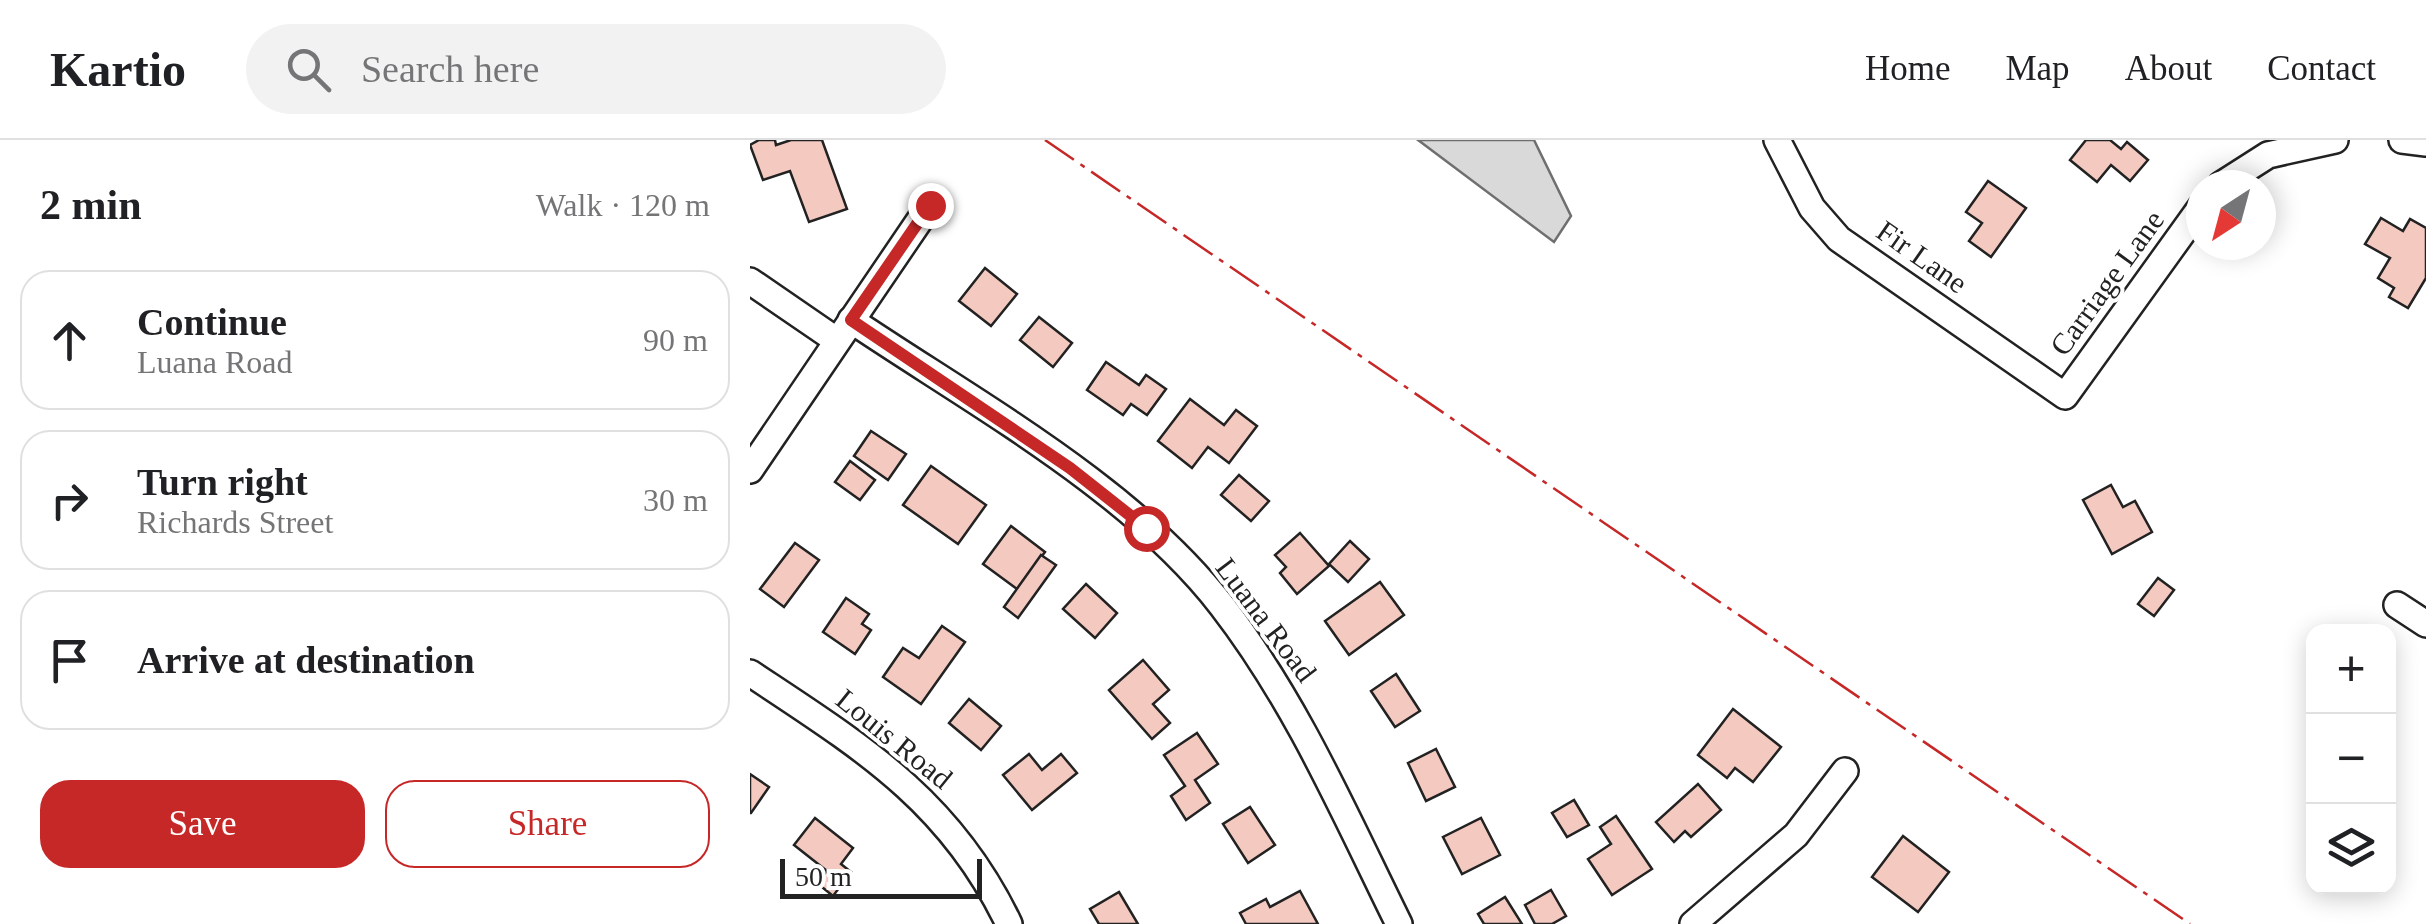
<!DOCTYPE html>
<meta charset="utf-8">
<style>
:root{--surface:#fff;--page:#f2f2f2;--text:#202124;--muted:#757577;--line:#e0e0e0;--accent:#c62828}
body{margin:0;font-family:"Times New Roman",serif;background:var(--page);color:var(--text)}
.controls{position:absolute;right:30px;bottom:30px;display:grid;overflow:hidden;border-radius:20px;box-shadow:0 5px 25px #0003}
.controls button{width:90px;height:90px;display:grid;place-items:center;padding:0;border:0;border-bottom:2px solid var(--line);background:var(--surface);color:var(--text);font:50px sans-serif}
.compass{position:absolute;left:1436px;top:30px;width:90px;height:90px;border-radius:50%;background:var(--surface);box-shadow:0 5px 25px #0003;rotate:216deg}
.scale{position:absolute;left:30px;bottom:25px;width:202px;box-sizing:border-box;padding-left:10px;border:5px solid #222;border-top:0;font-size:28px;line-height:35px;white-space:nowrap;color:#222;-webkit-text-stroke:8px #fff;paint-order:stroke}
.stop{position:absolute;width:30px;height:30px;margin:-22px;border:8px solid #c62828;border-radius:50%;background:#fff}
.stop.end{background:#c62828;border-color:#fff;box-shadow:0 2px 10px #0008}
.list{margin:0;padding:0;list-style:none}
h2{display:flex;justify-content:space-between;align-items:center;height:130px;margin:0;padding:0 40px;font-size:42px}
h2 small{font-size:32px;font-weight:400;color:var(--muted)}
.list li{display:grid;grid-template-columns:65px 1fr auto;gap:30px;align-items:center;box-sizing:border-box;height:140px;margin:0 20px 20px;padding:0 20px;border:2px solid var(--line);border-radius:30px}
.list b{display:block;font-size:38px;white-space:nowrap}
.list p{margin:0;font-size:32px;white-space:nowrap;color:var(--muted)}
.list em{font-size:32px;font-style:normal;color:var(--muted)}
.actions{display:flex;gap:20px;padding:30px 40px}
.actions a{flex:1;padding:22px 0;border:2px solid var(--accent);border-radius:30px;text-align:center;font-size:35px;color:var(--accent)}
.actions .main{background:var(--accent);color:#fff}
.icon{flex:none;width:55px;height:55px;fill:none;stroke:currentColor;stroke-width:2;stroke-linecap:round;stroke-linejoin:round}
.map{position:relative;flex:none;width:1676px;height:784px;overflow:hidden}
header{display:flex;align-items:center;gap:60px;box-sizing:border-box;height:140px;padding:0 50px;background:var(--surface);border-bottom:2px solid var(--line)}
header strong{font-size:48px}
nav{display:flex;gap:55px;margin-inline-start:auto;font-size:35px}
.search{width:700px;height:90px;background:var(--page);display:flex;align-items:center;gap:25px;box-sizing:border-box;padding:0 35px;border-radius:55px;color:var(--muted);font-size:38px}
main{display:flex}
aside{flex:1;background:var(--surface)}
.map>svg:first-child{display:block}
.water{fill:#d9d9d9;stroke:#6f6f6f;stroke-width:2.5}
.building{fill:#f3c9c0;stroke:#222;stroke-width:2.5}
.lines{fill:none;stroke-linecap:round;stroke-linejoin:round}
.minor-casing{stroke:#222;stroke-width:30}
.minor{stroke:#fff;stroke-width:25}
.power{stroke:#c62828;stroke-width:2.5;stroke-dasharray:35 8 5 8;stroke-linecap:butt}
.route{stroke:#c62828;stroke-width:12}
.labels{text-anchor:middle;stroke-width:8;stroke-linejoin:round;paint-order:stroke}
.street-label{font-size:30px;fill:#222;stroke:#fff}
</style>
<header>
<strong>Kartio</strong>
<div class="search"><svg class="icon" aria-label="search" viewBox="0 0 24 24"><circle cx="10" cy="10" r="6"/><path d="M15 15l6 6"/></svg>Search here</div>
<nav><a>Home</a><a>Map</a><a>About</a><a>Contact</a></nav>
</header>
<main>
<aside>
<h2>2 min<small>Walk · 120 m</small></h2>
<ul class="list">
<li><svg class="icon" aria-label="ahead" viewBox="0 0 24 24"><path d="M12 20V5M6 11l6-6 6 6"/></svg><div><b>Continue</b><p>Luana Road</p></div><em>90 m</em></li>
<li><svg class="icon" aria-label="right" viewBox="0 0 24 24"><path d="M7 20v-9h11M14 6l5 5-5 5"/></svg><div><b>Turn right</b><p>Richards Street</p></div><em>30 m</em></li>
<li><svg class="icon" aria-label="arrive" viewBox="0 0 24 24"><path d="M6 21V4h12l-3 4 3 4H6"/></svg><div><b>Arrive at destination</b></div></li>
</ul>
<div class="actions"><a class="main">Save</a><a>Share</a></div>
</aside>
<div class="map">
<svg width="1676" height="784" viewBox="0 0 1676 784">
<rect width="100%" height="100%" fill="#fff"/>
<!-- water -->
<path class="water" d="M668,0H784L821,76L804,102Z"/>
<!-- building -->
<g class="building">
<path d="M9,0H25L26,5L41,0H72L97,69L59,82L40,31L13,40L0,5Z"/>
<path d="M1336,0H1360L1371,9L1377,2L1398,20L1380,41L1361,25L1347,42L1320,20Z"/>
<path d="M1238,41L1276,68L1241,117L1219,101L1232,83L1216,72Z"/>
<path d="M1631,78L1653,91L1660,79L1676,88V138L1658,168L1639,157L1644,148L1628,138L1640,118L1615,104Z"/>
<path d="M235,128L267,154L241,186L209,161Z"/>
<path d="M289,177L322,203L303,227L270,200Z"/>
<path d="M356,222L389,245L396,235L416,249L397,275L381,264L373,275L337,250Z"/>
<path d="M440,259L474,285L486,270L507,286L479,323L458,307L442,328L408,301Z"/>
<path d="M121,291L156,314L138,340L104,316Z"/>
<path d="M100,321L125,340L110,360L85,342Z"/>
<path d="M181,326L236,365L208,404L153,365Z"/>
<path d="M489,335L519,361L501,381L471,355Z"/>
<path d="M1361,345L1373,367L1385,361L1402,392L1362,414L1333,360Z"/>
<path d="M261,386L295,412L267,449L233,424Z"/>
<path d="M550,393L579,426L547,454L530,433L536,427L525,415Z"/>
<path d="M600,401L619,419L598,442L579,424Z"/>
<path d="M45,403L69,420L34,467L10,449Z"/>
<path d="M291,415L306,425L268,478L254,467Z"/>
<path d="M1408,438L1424,450L1404,476L1388,464Z"/>
<path d="M630,442L654,475L599,515L575,481Z"/>
<path d="M336,444L367,473L345,498L313,469Z"/>
<path d="M96,458L119,474L112,484L121,490L105,514L73,492Z"/>
<path d="M192,486L215,502L171,564L133,537L153,508L169,518Z"/>
<path d="M393,520L419,550L403,564L420,583L402,599L359,550Z"/>
<path d="M646,534L670,571L645,587L621,551Z"/>
<path d="M219,559L251,586L231,610L199,583Z"/>
<path d="M983,569L1031,607L1003,642L985,628L977,638L948,615Z"/>
<path d="M447,593L468,624L445,640L460,663L436,680L421,656L435,646L414,615Z"/>
<path d="M686,609L705,647L676,661L658,623Z"/>
<path d="M279,614L292,630L311,614L327,633L282,670L253,635Z"/>
<path d="M0,634L19,647L1,673H0Z"/>
<path d="M948,644L971,670L941,697L935,691L924,702L906,682Z"/>
<path d="M824,660L839,685L817,697L802,673Z"/>
<path d="M500,667L525,705L498,723L473,684Z"/>
<path d="M866,676L902,729L862,755L838,719L861,704L850,687Z"/>
<path d="M65,678L103,708L91,724L101,732L83,756L67,743L77,731L44,705Z"/>
<path d="M731,678L750,715L712,734L693,697Z"/>
<path d="M1153,696L1199,732L1168,772L1122,737Z"/>
<path d="M801,750L816,776L802,784H785L775,765Z"/>
<path d="M550,751L568,784H496L490,773L516,759L520,767Z"/>
<path d="M369,752L388,784H349L340,769Z"/>
<path d="M755,757L772,784H734L728,774Z"/>
</g>
<g class="lines">
<defs>
<g id="minor">
<path d="M1027,0L1062,68L1089,99L1315,256L1451,67"/>
<path d="M1652,0L1676,3"/>
<path d="M1471,45L1518,15L1585,0"/>
<path d="M0,141L86,200"/>
<path d="M101,180C224,263 381,348 472,466C547,563 595,675 649,784"/>
<path d="M0,330L180,65"/>
<path d="M1647,465L1676,484"/>
<path d="M0,533C110,606 200,660 259,784"/>
<path d="M943,784L1046,695L1095,631"/>
</g>
</defs>
<!-- minor casing -->
<use href="#minor" class="minor-casing"/>
<!-- minor -->
<use href="#minor" class="minor"/>
<!-- power -->
<path class="power" d="M295,0L1440,784"/>
</g>
<g class="lines">
<!-- route -->
<path class="route" d="M180,65L101,180L320,328L396,388"/>
</g>
<g class="labels">
<!-- street labels -->
<g class="street-label">
<text transform="translate(1172 117) rotate(35)" y="10">Fir Lane</text>
<text transform="translate(1357 143) rotate(-54)" y="10">Carriage Lane</text>
<text transform="translate(516 480) rotate(53)" y="10">Luana Road</text>
<text transform="translate(144 599) rotate(39)" y="10">Louis Road</text>
</g>
</g>
</svg>
<div class="controls">
<button>+</button>
<button>−</button>
<button><svg class="icon" aria-label="layers" viewBox="0 0 24 24"><path d="M12 4l9 5-9 5-9-5zM3 14l9 5 9-5"/></svg></button>
</div>
<svg class="compass" viewBox="-18 -18 36 36"><path d="M0-13l5 13h-10z" fill="#e53935"/><path d="M0 13l5-13h-10z" fill="#757577"/></svg>
<div class="scale">50 m</div>
<div class="stop" style="left:396px;top:388px"></div>
<div class="stop end" style="left:180px;top:65px"></div>
</div>
</main>
